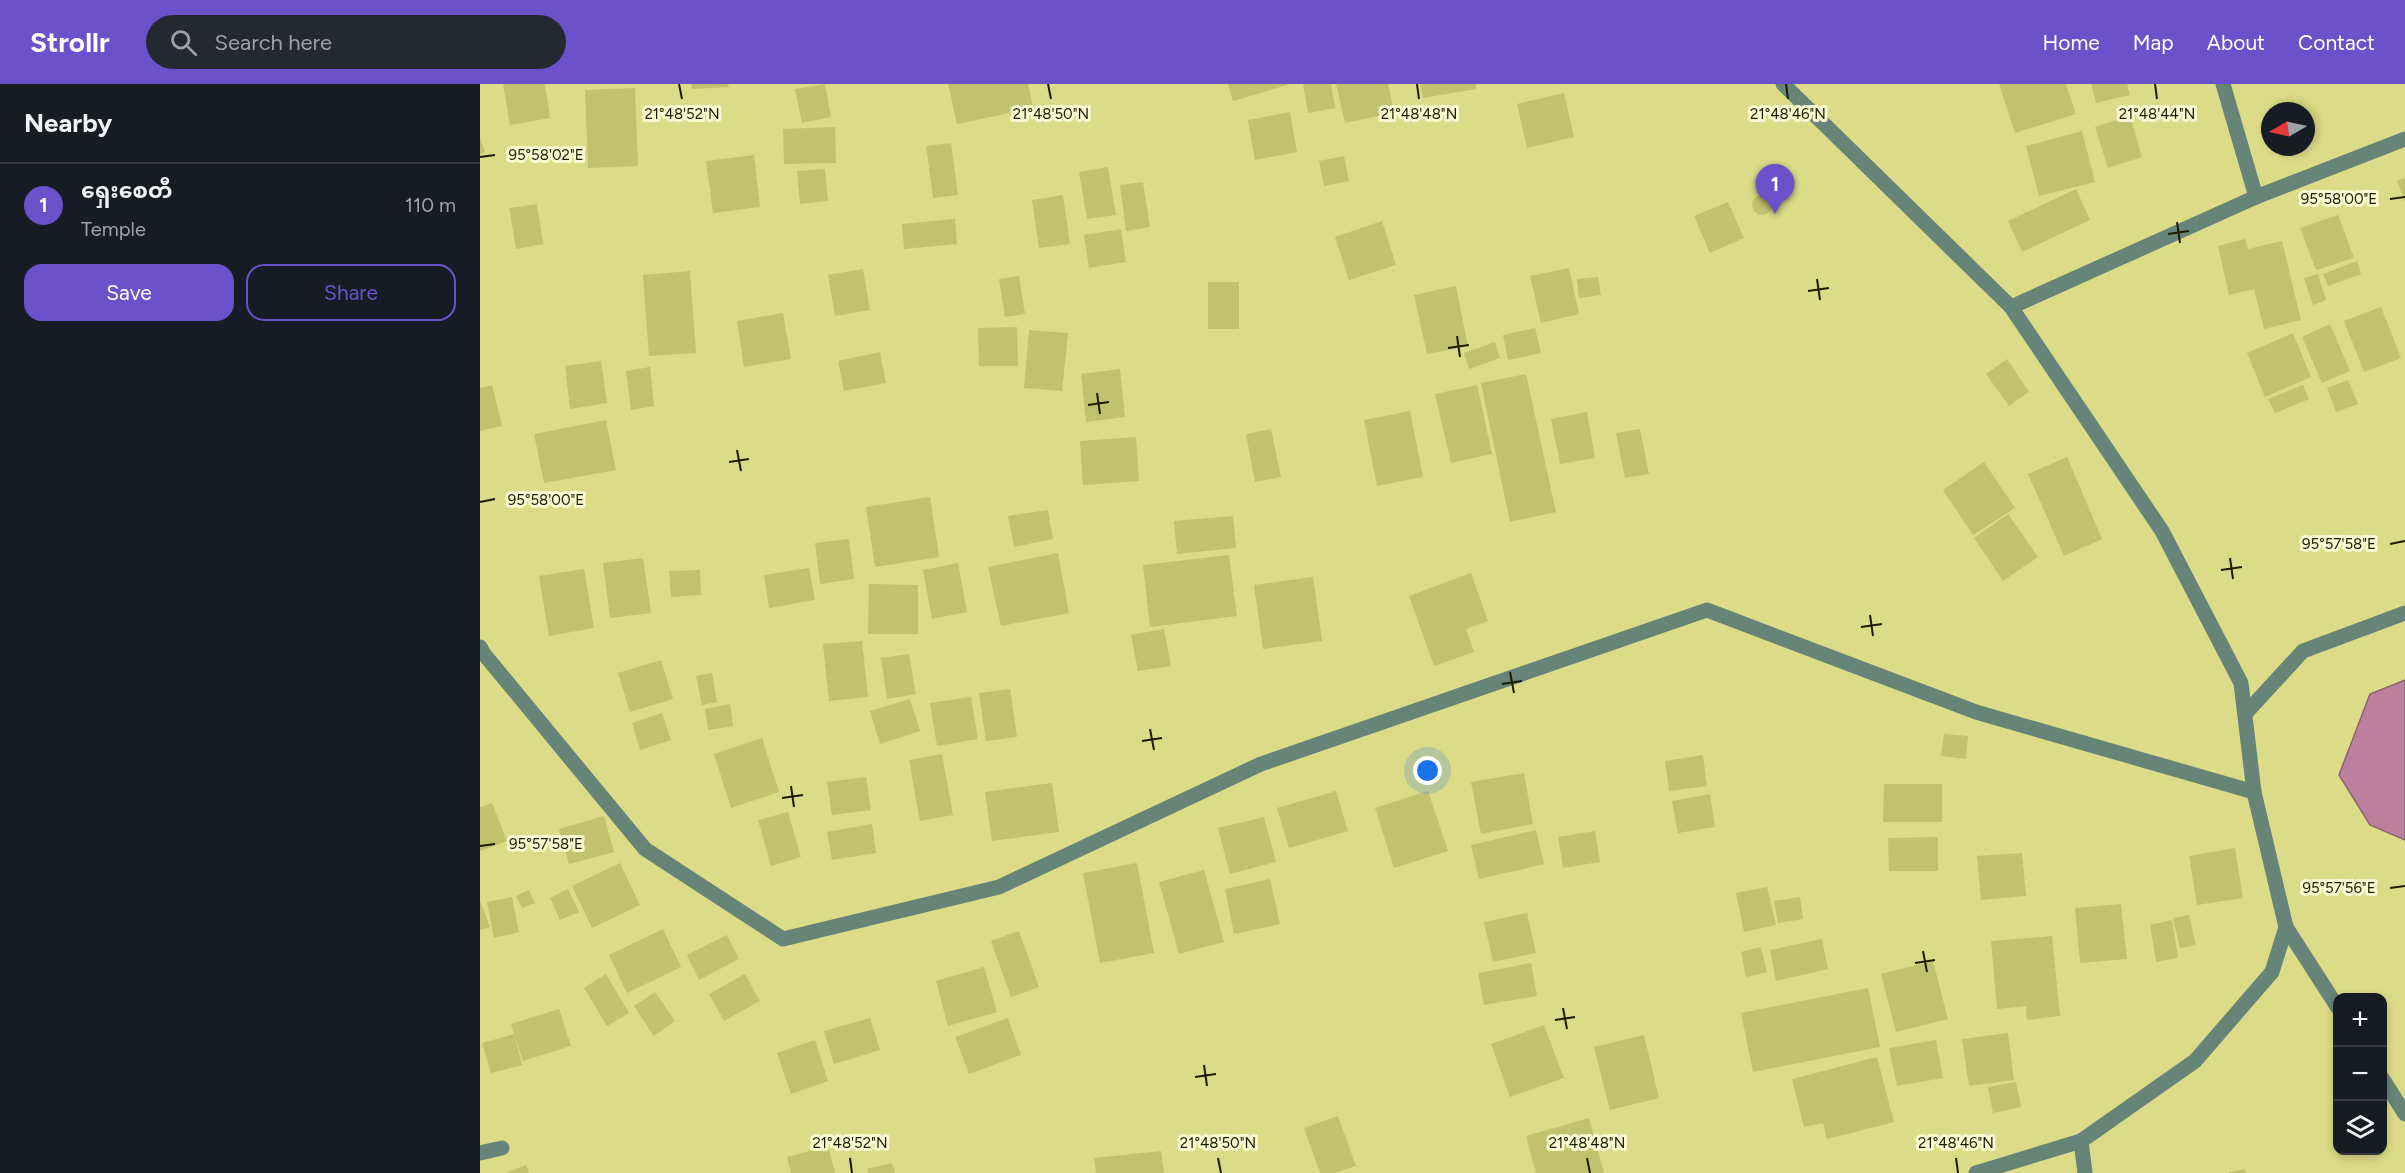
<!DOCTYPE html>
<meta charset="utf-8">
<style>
:root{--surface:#171b24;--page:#242831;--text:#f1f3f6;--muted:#9ea1a6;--line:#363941;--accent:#6b52cb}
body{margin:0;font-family:Figtree,"Noto Sans Myanmar",sans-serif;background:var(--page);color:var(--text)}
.controls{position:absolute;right:18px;bottom:18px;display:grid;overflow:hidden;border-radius:12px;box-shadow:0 3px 9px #0003}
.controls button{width:54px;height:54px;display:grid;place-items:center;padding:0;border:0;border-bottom:2px solid var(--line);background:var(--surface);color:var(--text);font:30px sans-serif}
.compass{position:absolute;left:1781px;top:18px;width:54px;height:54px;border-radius:50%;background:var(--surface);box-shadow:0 3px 9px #0003;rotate:261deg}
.you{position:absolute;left:948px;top:687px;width:21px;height:21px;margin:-15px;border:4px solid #fff;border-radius:50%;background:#1a73e8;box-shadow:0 0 0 9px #1a73e833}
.badge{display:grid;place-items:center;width:39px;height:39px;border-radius:50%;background:var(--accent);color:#fff;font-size:20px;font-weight:700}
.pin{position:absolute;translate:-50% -50px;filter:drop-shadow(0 2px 3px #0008)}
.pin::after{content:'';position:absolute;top:32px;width:21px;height:18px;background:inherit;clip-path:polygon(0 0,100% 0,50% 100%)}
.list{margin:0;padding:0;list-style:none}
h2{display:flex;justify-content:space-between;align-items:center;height:78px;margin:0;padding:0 24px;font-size:26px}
h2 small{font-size:20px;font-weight:400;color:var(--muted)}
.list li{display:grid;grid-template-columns:39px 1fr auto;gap:18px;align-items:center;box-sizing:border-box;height:84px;padding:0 24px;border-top:2px solid var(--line)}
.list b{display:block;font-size:22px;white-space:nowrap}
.list p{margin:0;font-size:20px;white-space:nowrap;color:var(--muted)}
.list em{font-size:20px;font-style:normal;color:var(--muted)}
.actions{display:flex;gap:12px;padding:18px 24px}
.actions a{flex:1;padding:14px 0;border:2px solid var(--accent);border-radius:18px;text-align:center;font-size:21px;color:var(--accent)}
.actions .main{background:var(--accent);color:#fff}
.icon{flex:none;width:33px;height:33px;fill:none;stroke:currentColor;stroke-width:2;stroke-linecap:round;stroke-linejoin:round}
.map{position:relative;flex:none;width:1925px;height:1089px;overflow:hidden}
header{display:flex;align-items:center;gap:36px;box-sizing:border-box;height:84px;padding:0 30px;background:var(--accent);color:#fff}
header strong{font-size:28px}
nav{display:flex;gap:33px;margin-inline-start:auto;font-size:21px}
.search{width:420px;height:54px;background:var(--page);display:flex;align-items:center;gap:15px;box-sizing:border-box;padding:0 21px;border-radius:33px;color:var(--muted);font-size:22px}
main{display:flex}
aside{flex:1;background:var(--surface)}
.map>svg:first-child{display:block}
.water{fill:#bc809e;stroke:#8c626f;stroke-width:1.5}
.building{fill:#c2c16d}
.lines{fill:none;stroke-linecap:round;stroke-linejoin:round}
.minor{stroke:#678478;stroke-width:15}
.ticks{fill:none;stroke:#1d1c00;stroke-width:2}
.ticks-label{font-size:15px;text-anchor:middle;fill:#1d1c00;stroke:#f9fad1;stroke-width:6;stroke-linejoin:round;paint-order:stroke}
</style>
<header>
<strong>Strollr</strong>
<div class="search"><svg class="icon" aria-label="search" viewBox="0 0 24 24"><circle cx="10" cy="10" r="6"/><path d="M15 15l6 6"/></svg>Search here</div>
<nav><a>Home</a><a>Map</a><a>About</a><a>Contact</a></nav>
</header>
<main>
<aside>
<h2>Nearby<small></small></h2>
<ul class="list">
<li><span class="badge">1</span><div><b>ရှေးစေတီ</b><p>Temple</p></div><em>110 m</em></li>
</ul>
<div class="actions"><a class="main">Save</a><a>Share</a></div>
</aside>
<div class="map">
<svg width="1925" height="1089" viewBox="0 0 1925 1089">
<rect width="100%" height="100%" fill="#dcdb87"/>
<!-- water -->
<path class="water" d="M1925,596V756L1890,741L1859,691L1890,610Z"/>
<!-- building -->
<g class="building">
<path d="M23,0H65L70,34L30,41Z"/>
<path d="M211,0H248L249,3L212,5Z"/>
<path d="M345,0L351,33L322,39L315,5Z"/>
<path d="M468,0H548L553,24L477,40Z"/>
<path d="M748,0H807V1L753,17Z"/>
<path d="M823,0H851L855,24L828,29Z"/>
<path d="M856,0H908L914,29L865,39Z"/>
<path d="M940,0H996V5L943,14Z"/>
<path d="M1519,0H1586L1596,30L1535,49Z"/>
<path d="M1611,0H1647L1650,11L1616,19Z"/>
<path d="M155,4L158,82L108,84L105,6Z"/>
<path d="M1084,9L1094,53L1047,64L1037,20Z"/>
<path d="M810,28L817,68L775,76L768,36Z"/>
<path d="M1650,32L1662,73L1628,84L1615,43Z"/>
<path d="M355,43L356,79L304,80L303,45Z"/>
<path d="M1602,47L1615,98L1559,112L1546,62Z"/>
<path d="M0,54L5,68L0,70Z"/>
<path d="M471,59L478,111L453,114L446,62Z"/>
<path d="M274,71L280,123L233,129L226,77Z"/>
<path d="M864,72L869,97L844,102L839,77Z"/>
<path d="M628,83L636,131L607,135L599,88Z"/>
<path d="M345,85L348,117L320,120L317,87Z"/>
<path d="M1925,94V118L1917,97Z"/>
<path d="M663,98L670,143L646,147L640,101Z"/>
<path d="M1596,105L1610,136L1542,168L1528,137Z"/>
<circle cx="1282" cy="121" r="10"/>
<path d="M583,111L590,160L559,164L552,116Z"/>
<path d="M1248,118L1264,154L1230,169L1214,132Z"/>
<path d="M57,120L63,160L36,165L29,124Z"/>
<path d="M1858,131L1874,174L1836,186L1820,144Z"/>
<path d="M475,135L477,160L424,165L422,140Z"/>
<path d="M902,137L916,181L869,196L855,153Z"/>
<path d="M641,145L646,178L609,184L604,151Z"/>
<path d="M1765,155L1768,165L1802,157L1821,236L1784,245L1774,205L1749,211L1738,162Z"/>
<path d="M1877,177L1881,190L1848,202L1843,190Z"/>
<path d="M1089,184L1099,230L1061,239L1050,192Z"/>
<path d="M383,185L390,226L355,232L348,191Z"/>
<path d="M210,187L216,269L169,272L163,191Z"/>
<path d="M1838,190L1846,216L1833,221L1824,194Z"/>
<path d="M539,192L545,230L525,233L519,195Z"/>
<path d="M1118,193L1121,211L1099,214L1097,195Z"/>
<rect x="728" y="198" width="31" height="47"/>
<path d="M976,202L988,262L947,270L934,211Z"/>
<path d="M1901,223L1921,274L1884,288L1864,237Z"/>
<path d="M303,229L311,275L264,283L257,237Z"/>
<path d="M1850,240L1870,287L1842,299L1822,253Z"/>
<path d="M537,243L538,282H499L498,244Z"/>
<path d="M1055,244L1061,269L1028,276L1023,251Z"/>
<path d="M549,246L588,249L582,307L544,304Z"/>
<path d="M1813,249L1831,293L1785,313L1767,269Z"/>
<path d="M1015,258L1020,274L989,285L984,269Z"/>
<path d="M400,268L406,299L364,307L358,277Z"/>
<path d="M1527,275L1549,308L1529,322L1506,290Z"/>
<path d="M121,277L127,319L90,325L85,282Z"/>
<path d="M170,283L174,322L151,326L146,287Z"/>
<path d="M640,285L645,333L606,338L601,290Z"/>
<path d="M1046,290L1076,428L1030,438L1001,299Z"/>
<path d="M1868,296L1878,320L1856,328L1847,304Z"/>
<path d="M12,301L22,342L0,347V304Z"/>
<path d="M997,301L1012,370L971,379L955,310Z"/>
<path d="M1823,301L1829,315L1795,329L1788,315Z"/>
<path d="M930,327L943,393L897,402L884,336Z"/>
<path d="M1107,328L1115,374L1080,380L1071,335Z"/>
<path d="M126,336L136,386L64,399L54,350Z"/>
<path d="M791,345L801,393L775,398L766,350Z"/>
<path d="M1160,345L1169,390L1145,394L1136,349Z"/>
<path d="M656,353L659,397L603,401L600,357Z"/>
<path d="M1587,373L1622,455L1584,472L1548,390Z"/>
<path d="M1504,378L1535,424L1493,451L1463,406Z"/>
<path d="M450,413L459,473L395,483L386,423Z"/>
<path d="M568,426L573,455L534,463L528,432Z"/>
<path d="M1528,430L1558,473L1523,497L1494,454Z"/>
<path d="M753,432L756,464L697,470L694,437Z"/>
<path d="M369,455L374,495L340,500L335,459Z"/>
<path d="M578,469L589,529L521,542L508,483Z"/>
<path d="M749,471L757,532L670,543L663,481Z"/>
<path d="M163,474L171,529L130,534L123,479Z"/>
<path d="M478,479L487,528L452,535L443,486Z"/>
<path d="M329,484L335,516L289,524L284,491Z"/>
<path d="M104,485L114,544L69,552L59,492Z"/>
<path d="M220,486L221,511L191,513L189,487Z"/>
<path d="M991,489L1008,537L986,545L994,568L954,582L929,512Z"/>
<path d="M833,493L842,557L783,565L774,501Z"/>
<path d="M389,500L438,501V550H388Z"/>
<path d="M684,545L691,582L658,587L651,551Z"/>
<path d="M382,557L388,613L349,617L343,560Z"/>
<path d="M429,570L436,610L407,615L401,574Z"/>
<path d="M181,576L193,615L150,628L138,589Z"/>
<path d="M232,589L237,618L222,621L216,592Z"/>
<path d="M530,605L537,653L506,657L499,609Z"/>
<path d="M491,613L498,655L457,662L450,619Z"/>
<path d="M430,615L440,647L400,660L390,627Z"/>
<path d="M250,620L253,642L228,646L225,625Z"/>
<path d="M182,629L191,656L160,666L152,639Z"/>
<path d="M1464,650L1488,652L1486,675L1461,672Z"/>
<path d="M282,654L299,708L251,724L234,670Z"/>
<path d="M462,670L473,731L440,737L429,676Z"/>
<path d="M1223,671L1227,702L1189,707L1185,677Z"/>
<path d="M1044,689L1053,740L1001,750L991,698Z"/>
<path d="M386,693L391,726L352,731L347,698Z"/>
<path d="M572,699L579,748L512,757L505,708Z"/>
<path d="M1404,700H1462V738H1403Z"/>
<path d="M856,707L868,747L809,764L797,724Z"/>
<path d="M948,707L968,767L914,784L895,724Z"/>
<path d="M1230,710L1235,743L1198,749L1192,717Z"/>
<path d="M12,719L27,757L0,767V723Z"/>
<path d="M308,728L321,773L291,782L278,736Z"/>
<path d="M124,732L134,768L89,780L79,745Z"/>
<path d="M784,733L796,778L750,790L738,744Z"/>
<path d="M392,740L396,769L352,776L347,748Z"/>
<path d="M1056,746L1064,780L999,795L991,761Z"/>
<path d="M1115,747L1120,778L1083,784L1078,753Z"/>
<path d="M1458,753V787H1409L1408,754Z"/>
<path d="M1755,764L1763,814L1717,821L1709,772Z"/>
<path d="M1542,769L1546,812L1501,816L1497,772Z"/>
<path d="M140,779L160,821L112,844L92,802Z"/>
<path d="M657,779L674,869L620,879L603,789Z"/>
<path d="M724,786L744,858L699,870L679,798Z"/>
<path d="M790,795L800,840L754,850L745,805Z"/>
<path d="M1287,803L1296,841L1264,848L1256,809Z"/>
<path d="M88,805L99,828L80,836L70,814Z"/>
<path d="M49,806L55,819L42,824L36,812Z"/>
<path d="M32,813L39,848L14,854L7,818Z"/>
<path d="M1320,813L1323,835L1298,839L1294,817Z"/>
<path d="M0,817L10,843L0,846Z"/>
<path d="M1641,820L1647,875L1600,879L1595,824Z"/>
<path d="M1047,829L1056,869L1013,878L1004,838Z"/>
<path d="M1709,831L1716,861L1700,864L1693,834Z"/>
<path d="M1692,836L1698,874L1676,878L1670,841Z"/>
<path d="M183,845L201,883L147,909L129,871Z"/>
<path d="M539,847L559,903L531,913L511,857Z"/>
<path d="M247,851L259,875L219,896L207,871Z"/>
<path d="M1572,852L1580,932L1547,936L1546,922L1517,925L1511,857Z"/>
<path d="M1342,855L1348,885L1296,897L1290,866Z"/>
<path d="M1281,863L1287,888L1266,893L1261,868Z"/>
<path d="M1453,877L1468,935L1416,948L1401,890Z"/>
<path d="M1051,879L1057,912L1004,921L998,889Z"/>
<path d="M504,883L517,928L468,942L456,897Z"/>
<path d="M126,890L149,929L127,942L104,904Z"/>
<path d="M265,890L280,917L244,937L229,910Z"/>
<path d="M1388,904L1400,963L1273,988L1261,929Z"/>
<path d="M175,908L195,937L174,952L154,922Z"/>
<path d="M79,925L91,962L43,977L35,953L42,981L11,989L2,959L34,950L31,940Z"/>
<path d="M390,934L400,966L354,980L344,947Z"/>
<path d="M528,934L541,971L489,990L475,953Z"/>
<path d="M1064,941L1084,994L1030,1013L1011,960Z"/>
<path d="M1528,949L1534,996L1489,1002L1482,955Z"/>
<path d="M1164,951L1179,1014L1130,1026L1114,963Z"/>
<path d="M335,956L348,997L311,1010L297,969Z"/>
<path d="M1456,956L1463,994L1417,1002L1409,964Z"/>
<path d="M1397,973L1414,1038L1347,1055L1343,1039L1324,1043L1312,995Z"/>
<path d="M1536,998L1541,1023L1513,1029L1508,1003Z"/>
<path d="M858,1032L876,1082L855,1089H840L824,1044Z"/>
<path d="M1109,1034L1124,1089H1056L1046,1052Z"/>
<path d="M348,1062L355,1089H311L307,1073Z"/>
<path d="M681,1067L684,1089H616L614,1074Z"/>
<path d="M412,1079L415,1089H388L387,1085Z"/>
<path d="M46,1081L49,1089H26Z"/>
<path d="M1765,1085L1766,1089H1749V1088Z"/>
</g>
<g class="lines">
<!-- minor -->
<g class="minor">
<path d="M1303,0L1531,223L1682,447L1761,599L1774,708L1806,843L1792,888L1715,977L1601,1057L1496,1089"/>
<path d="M1743,0L1776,113"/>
<path d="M1531,223L1776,113L1925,55"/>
<path d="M0,563L4,570L165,765L303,855L519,803L781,680L1227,526L1496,628L1774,708"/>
<path d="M1765,630L1823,567L1925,529"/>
<path d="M1806,843L1858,924"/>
<path d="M1902,994L1925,1030"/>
<path d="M1601,1057L1605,1089"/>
<path d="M0,1069L22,1064"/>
</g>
</g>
<!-- ticks -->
<path class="ticks" d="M199,0L202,15M568,0L571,15M937,0L939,15M1306,0L1308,15M1675,0L1677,15M0,73L15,71M1910,115L1925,113M1697,138L1700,159M1688,150L1709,147M1337,195L1340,216M1328,207L1349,204M977,252L980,273M968,264L989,261M617,309L620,330M608,321L629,318M257,366L261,387M249,378L269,375M0,418L15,415M1910,460L1925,457M1750,474L1753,495M1741,486L1762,483M1390,531L1393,552M1381,543L1402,540M1030,588L1034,609M1022,600L1042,597M670,645L674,666M662,657L682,654M311,702L314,723M302,714L323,711M0,762L15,760M1910,804L1925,802M1443,867L1447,888M1435,879L1455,876M1083,924L1087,945M1075,936L1095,933M724,981L727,1002M715,993L736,990M370,1074L372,1089M738,1074L741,1089M1107,1074L1110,1089M1476,1074L1478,1089"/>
<g class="ticks-label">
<text x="202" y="35">21°48'52"N</text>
<text x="571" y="35">21°48'50"N</text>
<text x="939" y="35">21°48'48"N</text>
<text x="1308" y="35">21°48'46"N</text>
<text x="1677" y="35">21°48'44"N</text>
<text x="66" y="76">95°58'02"E</text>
<text x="1859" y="120">95°58'00"E</text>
<text x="66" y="421">95°58'00"E</text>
<text x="1859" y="465">95°57'58"E</text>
<text x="66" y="765">95°57'58"E</text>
<text x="1859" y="809">95°57'56"E</text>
<text x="370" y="1064">21°48'52"N</text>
<text x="738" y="1064">21°48'50"N</text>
<text x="1107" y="1064">21°48'48"N</text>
<text x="1476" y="1064">21°48'46"N</text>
</g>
</svg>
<div class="controls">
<button>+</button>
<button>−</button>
<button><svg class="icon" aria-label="layers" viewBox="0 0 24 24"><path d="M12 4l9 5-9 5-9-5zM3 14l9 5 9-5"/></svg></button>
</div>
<svg class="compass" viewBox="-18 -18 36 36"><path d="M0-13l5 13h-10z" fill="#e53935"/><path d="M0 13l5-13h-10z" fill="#9ea1a6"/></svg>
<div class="you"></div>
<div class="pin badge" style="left:1295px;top:130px">1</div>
</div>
</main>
